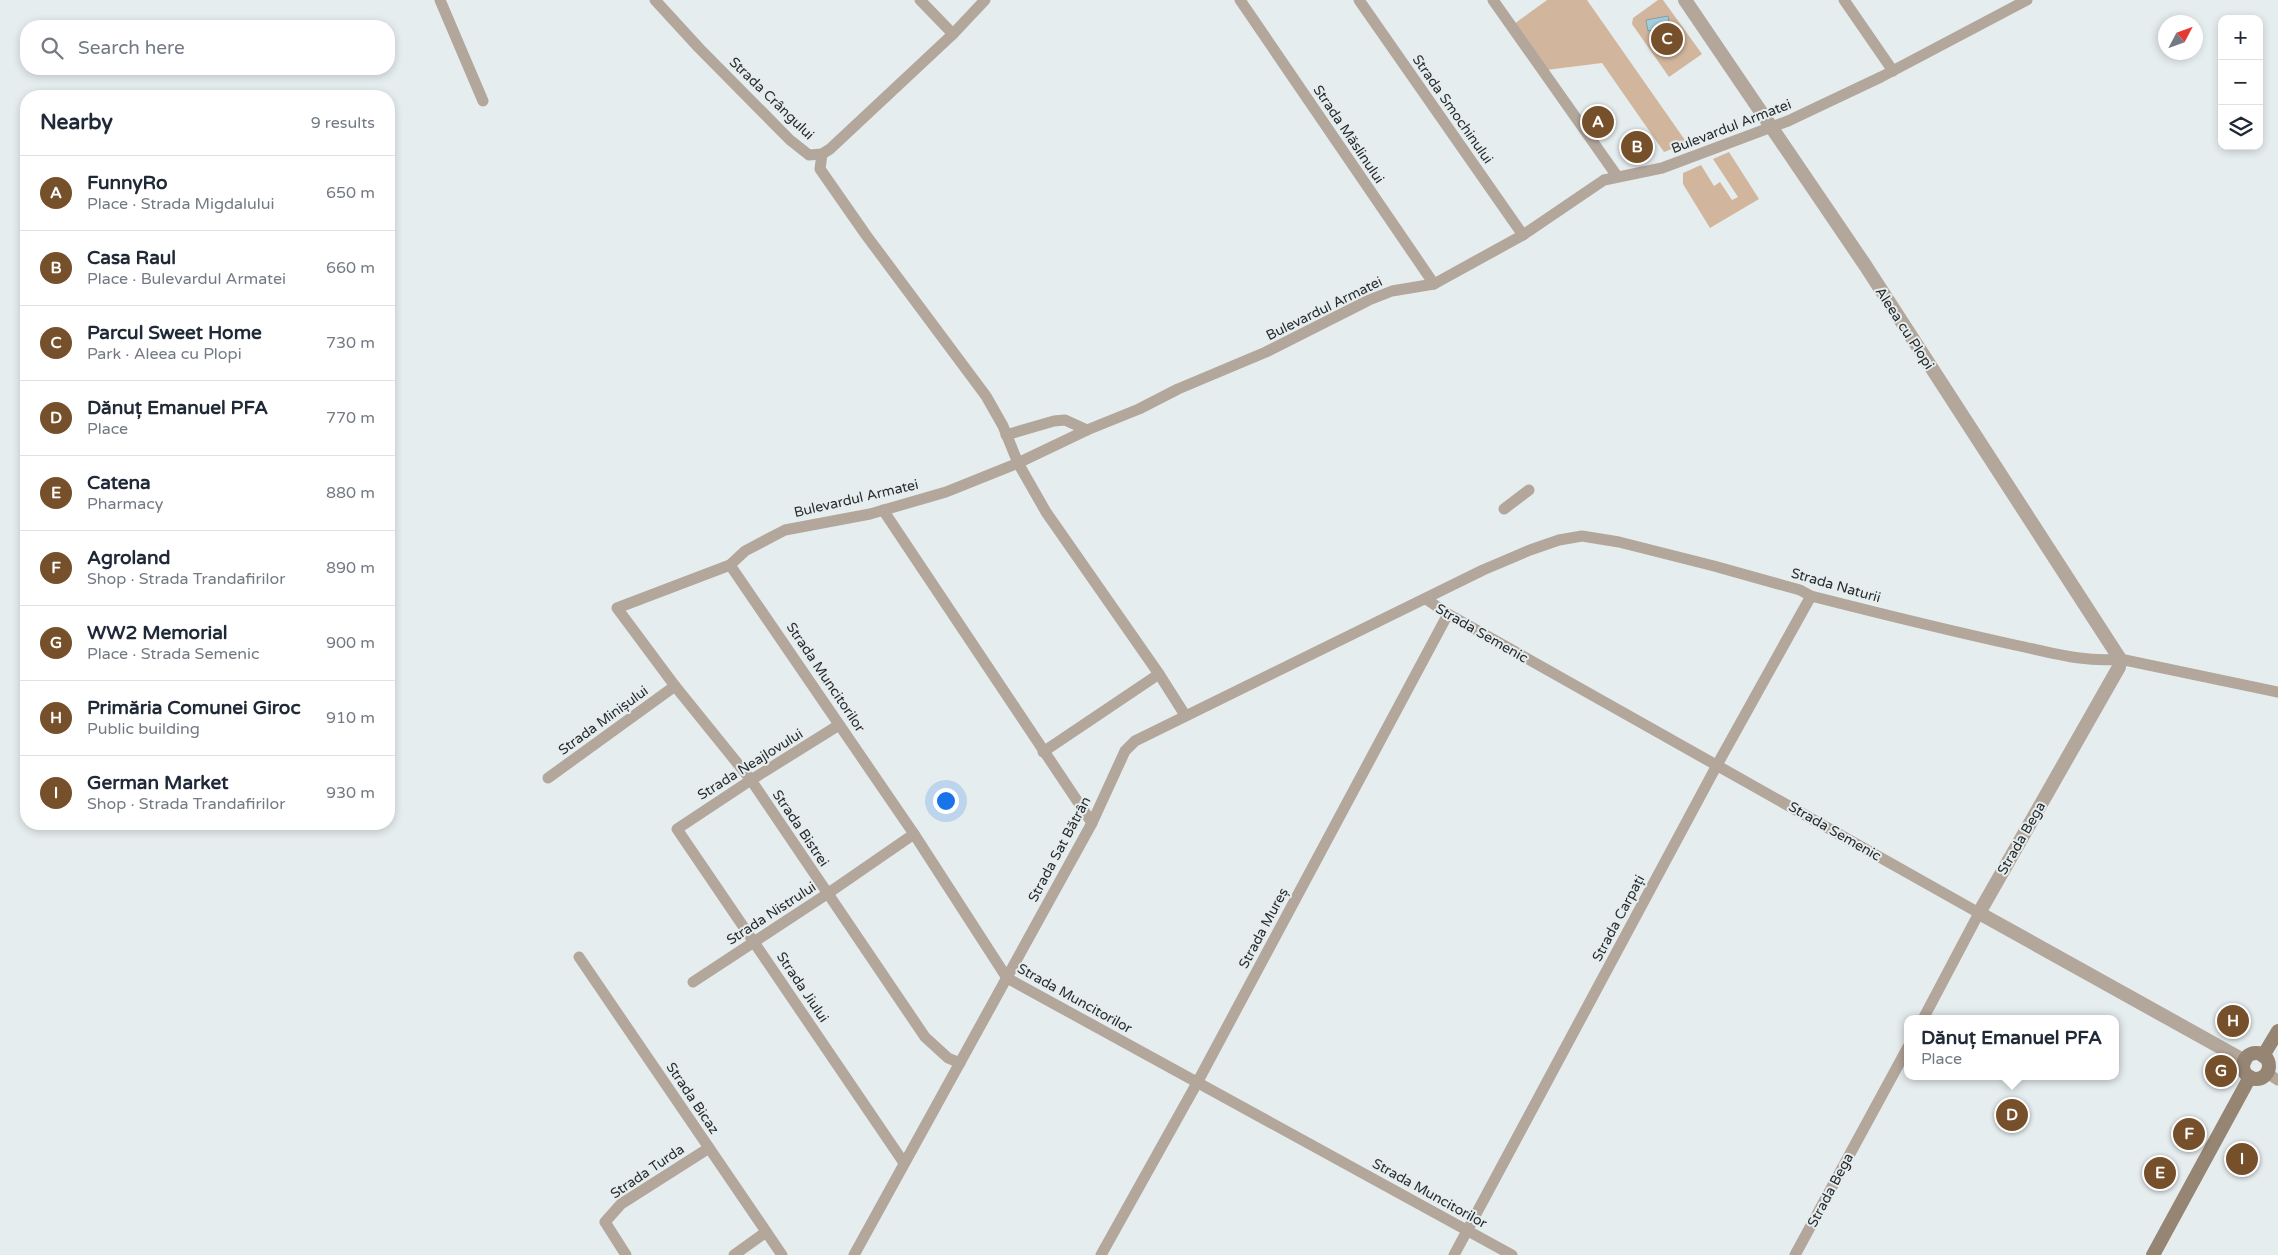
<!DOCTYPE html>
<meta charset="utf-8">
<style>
:root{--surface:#fff;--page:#f6f6f7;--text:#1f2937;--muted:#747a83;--line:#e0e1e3;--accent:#75502b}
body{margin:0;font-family:"Varela Round",sans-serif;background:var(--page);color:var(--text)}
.controls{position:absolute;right:15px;top:15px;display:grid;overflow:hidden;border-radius:10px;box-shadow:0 2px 8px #0003}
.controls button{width:45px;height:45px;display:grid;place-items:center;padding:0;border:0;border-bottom:1px solid var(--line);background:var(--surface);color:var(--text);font:25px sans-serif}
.compass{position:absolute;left:2158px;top:15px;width:45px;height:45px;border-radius:50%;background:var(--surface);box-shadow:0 2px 8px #0003;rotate:49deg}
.you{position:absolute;left:945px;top:800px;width:18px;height:18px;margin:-12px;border:4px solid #fff;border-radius:50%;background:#1a73e8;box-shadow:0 0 0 8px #1a73e833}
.badge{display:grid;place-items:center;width:32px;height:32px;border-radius:50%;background:var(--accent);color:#fff;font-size:16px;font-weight:700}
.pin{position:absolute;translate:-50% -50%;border:2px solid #fff;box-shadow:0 1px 5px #0006}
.popup{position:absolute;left:1904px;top:1015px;width:215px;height:65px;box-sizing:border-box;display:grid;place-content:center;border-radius:10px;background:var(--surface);filter:drop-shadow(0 1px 4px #0005);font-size:16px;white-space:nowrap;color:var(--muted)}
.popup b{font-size:19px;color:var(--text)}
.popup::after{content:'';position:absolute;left:50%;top:100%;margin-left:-10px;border:10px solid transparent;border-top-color:var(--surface)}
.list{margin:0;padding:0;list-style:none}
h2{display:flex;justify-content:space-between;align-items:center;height:65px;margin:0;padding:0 20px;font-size:21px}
h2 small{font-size:16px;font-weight:400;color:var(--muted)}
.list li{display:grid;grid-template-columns:32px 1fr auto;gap:15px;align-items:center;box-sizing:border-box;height:75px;padding:0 20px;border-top:1px solid var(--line)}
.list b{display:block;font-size:19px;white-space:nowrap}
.list p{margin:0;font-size:16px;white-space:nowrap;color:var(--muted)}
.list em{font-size:16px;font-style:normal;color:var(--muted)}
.icon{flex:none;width:28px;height:28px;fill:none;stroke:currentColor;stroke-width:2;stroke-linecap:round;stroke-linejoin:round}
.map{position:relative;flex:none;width:2278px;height:1255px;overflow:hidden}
.search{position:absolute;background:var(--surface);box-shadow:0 2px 8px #0003;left:20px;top:20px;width:375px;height:55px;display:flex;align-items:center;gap:12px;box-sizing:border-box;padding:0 18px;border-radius:20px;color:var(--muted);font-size:19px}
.panel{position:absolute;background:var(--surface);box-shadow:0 2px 8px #0003;left:20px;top:90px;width:375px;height:740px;border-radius:20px}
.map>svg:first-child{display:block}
.green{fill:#d1b69d}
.water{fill:#a5cfdd;stroke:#809ea8}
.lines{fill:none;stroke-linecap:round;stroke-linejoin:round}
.minor{stroke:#b3a69b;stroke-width:11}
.tertiary{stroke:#b3a69b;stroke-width:14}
.secondary{stroke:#978574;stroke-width:14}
.labels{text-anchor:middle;stroke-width:4;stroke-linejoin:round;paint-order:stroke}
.street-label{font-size:14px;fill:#292c2d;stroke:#e6edef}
</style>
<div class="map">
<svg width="2278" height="1255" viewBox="0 0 2278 1255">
<rect width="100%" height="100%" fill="#e6edef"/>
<!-- green -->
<g class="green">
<path d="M1547,0H1587L1687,143L1664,152L1602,63L1546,70L1514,24Z"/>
<path d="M1658,0H1663L1702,54L1669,77L1632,24L1633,18Z"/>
<path d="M1729,152L1759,199L1710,228L1683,184V173L1701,165L1714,186L1720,182L1732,200L1738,197L1713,159Z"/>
</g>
<!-- water -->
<path class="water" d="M1668,16L1670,27L1648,31L1646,20Z"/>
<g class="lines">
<!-- minor -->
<g class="minor">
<path d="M440,0L483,101"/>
<path d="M655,0L699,48L790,140L809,155L822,154L830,149L953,34L985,0"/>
<path d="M920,0L953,34"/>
<path d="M1240,0L1434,284"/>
<path d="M1359,0L1523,235"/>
<path d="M1493,0L1617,176"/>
<path d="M1844,0L1893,71"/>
<path d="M822,154L820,169L866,235L986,396L1003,426L1018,463L1046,512L1159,674L1185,715"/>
<path d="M1006,435L1054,421L1065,420L1087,430"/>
<path d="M1504,509L1529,490"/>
<path d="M883,510L1092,823"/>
<path d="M730,565L914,834L1007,978L1512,1255"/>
<path d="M1426,599L1448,614L1979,913L1923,1019"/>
<path d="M839,725L751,780L677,829L904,1163"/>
<path d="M1043,752L1159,674"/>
<path d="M548,778L675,686"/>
<path d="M579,957L782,1255"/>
<path d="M693,982L827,894L914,834"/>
<path d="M960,1063L948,1058L925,1037L751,780L675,686L617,608L730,565L745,551L785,530L870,514L946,492L1018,463L1087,430L1139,409L1178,389L1266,352L1369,300L1392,291L1434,284L1523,235L1604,180L1662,168L1788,121L1881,77L2027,0"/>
<path d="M2267,1073L2278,1080"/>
<path d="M626,1255L605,1222L621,1204L709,1148"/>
<path d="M734,1255L766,1232"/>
<path d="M854,1255L1092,823L1125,751L1135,741L1483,570L1530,550L1559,540L1582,536L1619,542L1714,566L1800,590L1811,596C1878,613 1946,630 2015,645C2049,652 2085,663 2120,659L2278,692"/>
<path d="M1101,1255L1197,1083L1448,614"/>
<path d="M1454,1255L1717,765L1811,596"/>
<path d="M1795,1255L1908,1047"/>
</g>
<!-- tertiary -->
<path class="tertiary" d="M1685,0L1865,265L2120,659L2119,667L1979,913L2245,1061"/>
<!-- secondary -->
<g class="secondary">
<circle cx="2256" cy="1066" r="13"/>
<path d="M2263,1056L2278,1031"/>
<path d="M2153,1255L2250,1077"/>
</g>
</g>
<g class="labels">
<!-- street labels -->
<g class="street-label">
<text transform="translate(772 98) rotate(44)" y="5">Strada Crângului</text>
<text transform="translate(1453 109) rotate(55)" y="5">Strada Smochinului</text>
<text transform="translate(1731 126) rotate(-21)" y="5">Bulevardul Armatei</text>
<text transform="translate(1349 134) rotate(56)" y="5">Strada Măslinului</text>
<text transform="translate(1324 308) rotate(-26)" y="5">Bulevardul Armatei</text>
<text transform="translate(1905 328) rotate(57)" y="5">Aleea cu Plopi</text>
<text transform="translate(856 498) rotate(-13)" y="5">Bulevardul Armatei</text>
<text transform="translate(1836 585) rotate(16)" y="5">Strada Naturii</text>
<text transform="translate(1482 633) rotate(30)" y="5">Strada Semenic</text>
<text transform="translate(826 677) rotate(56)" y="5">Strada Muncitorilor</text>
<text transform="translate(603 720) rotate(-36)" y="5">Strada Minișului</text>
<text transform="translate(750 764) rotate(-32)" y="5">Strada Neajlovului</text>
<text transform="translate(801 828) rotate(56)" y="5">Strada Bistrei</text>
<text transform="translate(1835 831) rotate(30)" y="5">Strada Semenic</text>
<text transform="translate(2021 838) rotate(-60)" y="5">Strada Bega</text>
<text transform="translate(1059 849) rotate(-62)" y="5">Strada Sat Bătrân</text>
<text transform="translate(771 913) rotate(-33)" y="5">Strada Nistrului</text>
<text transform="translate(1618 918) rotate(-62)" y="5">Strada Carpați</text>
<text transform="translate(1263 928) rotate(-62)" y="5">Strada Mureș</text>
<text transform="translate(803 987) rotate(56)" y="5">Strada Jiului</text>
<text transform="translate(1075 998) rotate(29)" y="5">Strada Muncitorilor</text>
<text transform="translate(693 1098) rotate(56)" y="5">Strada Bicaz</text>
<text transform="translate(647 1171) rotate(-34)" y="5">Strada Turda</text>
<text transform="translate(1830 1190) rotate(-62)" y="5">Strada Bega</text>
<text transform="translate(1430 1193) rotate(29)" y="5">Strada Muncitorilor</text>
</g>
</g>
</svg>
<div class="controls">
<button>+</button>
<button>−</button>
<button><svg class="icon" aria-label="layers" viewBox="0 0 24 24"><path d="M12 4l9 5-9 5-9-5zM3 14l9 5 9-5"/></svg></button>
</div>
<svg class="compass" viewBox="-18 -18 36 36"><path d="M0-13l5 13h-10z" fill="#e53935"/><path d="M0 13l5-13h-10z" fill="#747a83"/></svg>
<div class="you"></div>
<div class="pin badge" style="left:1598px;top:122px">A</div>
<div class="pin badge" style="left:1637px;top:147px">B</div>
<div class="pin badge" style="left:1667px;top:39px">C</div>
<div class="pin badge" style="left:2012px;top:1115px">D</div>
<div class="popup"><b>Dănuț Emanuel PFA</b>Place</div>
<div class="pin badge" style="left:2160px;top:1173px">E</div>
<div class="pin badge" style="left:2189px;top:1134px">F</div>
<div class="pin badge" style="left:2221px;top:1071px">G</div>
<div class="pin badge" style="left:2233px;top:1021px">H</div>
<div class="pin badge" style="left:2242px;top:1159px">I</div>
<div class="search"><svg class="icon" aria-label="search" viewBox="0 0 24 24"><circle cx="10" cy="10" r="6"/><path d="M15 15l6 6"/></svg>Search here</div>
<section class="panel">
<h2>Nearby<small>9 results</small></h2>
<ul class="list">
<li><span class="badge">A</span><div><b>FunnyRo</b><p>Place · Strada Migdalului</p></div><em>650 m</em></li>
<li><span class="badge">B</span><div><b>Casa Raul</b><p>Place · Bulevardul Armatei</p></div><em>660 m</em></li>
<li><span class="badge">C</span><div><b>Parcul Sweet Home</b><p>Park · Aleea cu Plopi</p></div><em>730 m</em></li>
<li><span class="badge">D</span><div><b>Dănuț Emanuel PFA</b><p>Place</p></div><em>770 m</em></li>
<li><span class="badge">E</span><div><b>Catena</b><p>Pharmacy</p></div><em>880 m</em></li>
<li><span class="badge">F</span><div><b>Agroland</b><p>Shop · Strada Trandafirilor</p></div><em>890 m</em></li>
<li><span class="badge">G</span><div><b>WW2 Memorial</b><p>Place · Strada Semenic</p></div><em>900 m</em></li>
<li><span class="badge">H</span><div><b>Primăria Comunei Giroc</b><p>Public building</p></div><em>910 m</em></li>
<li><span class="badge">I</span><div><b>German Market</b><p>Shop · Strada Trandafirilor</p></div><em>930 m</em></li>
</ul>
</section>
</div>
